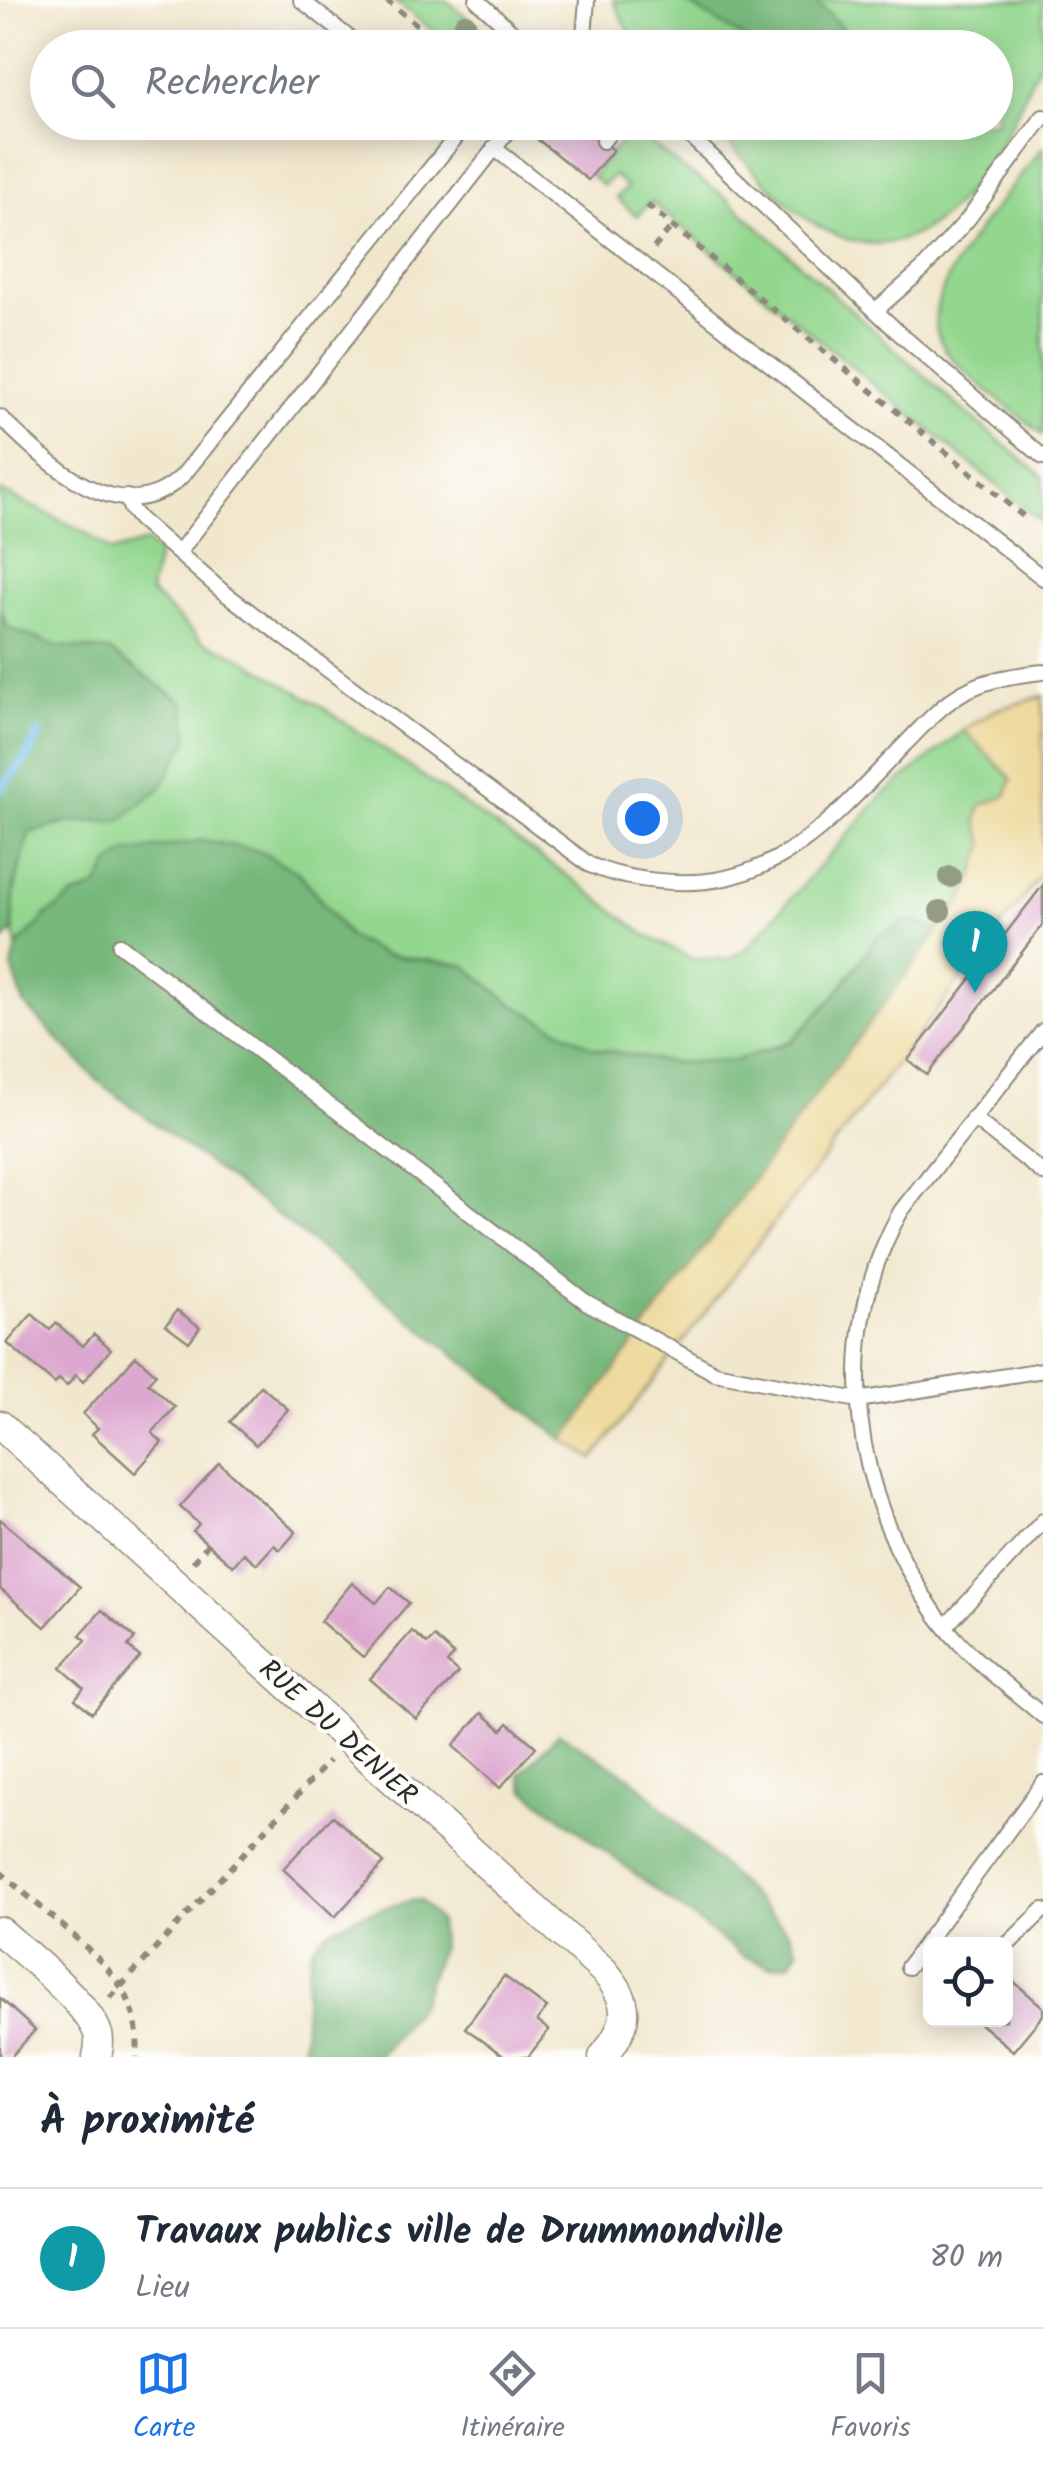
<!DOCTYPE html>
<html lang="fr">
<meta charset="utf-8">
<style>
:root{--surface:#fff;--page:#f2f2f3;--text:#1f2937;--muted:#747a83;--line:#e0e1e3;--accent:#1a73e8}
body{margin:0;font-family:Kalam,sans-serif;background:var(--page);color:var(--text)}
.controls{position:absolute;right:30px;bottom:30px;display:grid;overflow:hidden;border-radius:15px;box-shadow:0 5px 25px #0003}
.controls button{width:90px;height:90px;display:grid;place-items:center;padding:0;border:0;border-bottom:2px solid var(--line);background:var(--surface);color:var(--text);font:50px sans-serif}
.you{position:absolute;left:642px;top:818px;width:35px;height:35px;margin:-25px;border:8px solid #fff;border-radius:50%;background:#1a73e8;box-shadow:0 0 0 15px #1a73e833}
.badge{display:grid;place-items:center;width:65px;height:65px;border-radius:50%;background:var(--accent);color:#fff;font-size:32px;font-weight:700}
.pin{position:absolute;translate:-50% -82px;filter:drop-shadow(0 2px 5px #0008)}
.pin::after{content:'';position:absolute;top:52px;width:35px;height:30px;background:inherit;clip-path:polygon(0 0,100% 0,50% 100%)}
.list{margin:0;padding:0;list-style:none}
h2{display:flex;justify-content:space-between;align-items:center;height:130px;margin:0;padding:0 40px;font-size:42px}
h2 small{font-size:32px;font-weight:400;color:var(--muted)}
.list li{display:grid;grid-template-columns:65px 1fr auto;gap:30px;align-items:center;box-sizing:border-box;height:140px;padding:0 40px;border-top:2px solid var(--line)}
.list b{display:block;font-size:38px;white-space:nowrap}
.list p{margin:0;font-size:32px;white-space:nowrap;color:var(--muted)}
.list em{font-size:32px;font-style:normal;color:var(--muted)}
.icon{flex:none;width:55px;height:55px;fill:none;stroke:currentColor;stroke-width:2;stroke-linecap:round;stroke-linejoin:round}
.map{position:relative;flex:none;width:1043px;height:2057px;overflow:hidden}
.search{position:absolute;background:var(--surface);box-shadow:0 5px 25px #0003;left:30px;right:30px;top:30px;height:110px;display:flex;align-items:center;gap:25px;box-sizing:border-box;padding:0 35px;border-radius:55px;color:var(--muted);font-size:38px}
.sheet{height:270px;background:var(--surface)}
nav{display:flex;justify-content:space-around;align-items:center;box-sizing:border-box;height:140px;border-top:2px solid var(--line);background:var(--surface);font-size:28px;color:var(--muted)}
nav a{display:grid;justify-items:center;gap:5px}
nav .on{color:var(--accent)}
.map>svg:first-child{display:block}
.green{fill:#93d78f;stroke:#5f815d;stroke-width:2.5}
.forest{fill:#76b87a;stroke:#507252;stroke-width:2.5}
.sand{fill:#eeda9e;stroke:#8c8264;stroke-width:2.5}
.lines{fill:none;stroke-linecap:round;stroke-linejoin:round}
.stream{stroke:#75c0ee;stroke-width:10}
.building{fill:#dda8d0}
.service-casing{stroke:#8e897c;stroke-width:18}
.minor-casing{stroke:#8e897c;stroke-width:31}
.path{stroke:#8e897c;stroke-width:6;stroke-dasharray:8 8;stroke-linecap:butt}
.service{stroke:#fff;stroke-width:14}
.minor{stroke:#fff;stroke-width:28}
.tree{fill:#959c84}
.labels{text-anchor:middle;stroke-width:8;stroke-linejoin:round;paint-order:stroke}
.street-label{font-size:28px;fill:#2b2b2b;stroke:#fdfcf7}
</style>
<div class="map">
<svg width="1043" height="2057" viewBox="0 0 1043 2057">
<rect width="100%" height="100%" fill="#fdfcf7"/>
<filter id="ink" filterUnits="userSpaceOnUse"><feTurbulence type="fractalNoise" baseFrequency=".01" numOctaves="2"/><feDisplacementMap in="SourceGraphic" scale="20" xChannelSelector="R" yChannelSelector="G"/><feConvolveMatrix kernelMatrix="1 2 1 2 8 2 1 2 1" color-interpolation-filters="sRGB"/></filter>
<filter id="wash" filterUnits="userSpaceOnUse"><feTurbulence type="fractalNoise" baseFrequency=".0048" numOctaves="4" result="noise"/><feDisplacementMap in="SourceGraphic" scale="40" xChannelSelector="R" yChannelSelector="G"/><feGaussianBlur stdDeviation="2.25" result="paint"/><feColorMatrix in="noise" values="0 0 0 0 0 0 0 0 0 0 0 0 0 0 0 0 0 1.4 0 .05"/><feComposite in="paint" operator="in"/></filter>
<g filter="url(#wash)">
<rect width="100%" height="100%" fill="#f1e7cd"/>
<!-- green -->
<g class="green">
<path d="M393,0H446L483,31L487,47H454Z"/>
<path d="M613,0H682L758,47H642L631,35Z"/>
<path d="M815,0H1043C1043,17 1043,38 1042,54C1039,66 1032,78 1027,89C1001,150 946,252 866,243C802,236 752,166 711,123L996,122V48L860,47Z"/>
<path d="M632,128L679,166L723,195L959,407L1043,477V523L651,202L637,216L616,198L627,187L614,175L603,186L592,176Z"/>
<path d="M1043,147V435C1021,416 958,371 945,349C938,338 934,327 936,313C942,265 1013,187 1043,147Z"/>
<path d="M0,491L85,532L111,552L147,542L158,554L150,592L202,641L238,656L321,706L578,883L644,934L691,958L728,959L746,949L882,796L964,730L1012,779L1006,796L977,821L985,845L965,897L942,930L907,920L791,1041L737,1060L673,1063L594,1048L512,1004L464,965L385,955L350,937L299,872L110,864L97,887L74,896L47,915L17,946C6,908 19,870 29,833L69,822L119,821L184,703L109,651L57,647L8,628L0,609Z"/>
</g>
<!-- forest -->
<g class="forest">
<path d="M682,0H815L860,47H758Z"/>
<path d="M0,609L8,628L57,646L109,651L184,703L189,738L160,789L119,821L69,822L29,833L14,889L13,931L0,945Z"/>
<path d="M204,840L259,851L299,873L349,937L384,955L464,965L512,1004L594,1048L673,1063L737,1060L791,1042L833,998L876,938L907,920L942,930L822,1086L564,1440L268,1208L99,1082L24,1004L12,968L17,946L47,915L74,896L97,887L110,864L125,853Z"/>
<path d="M559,1733L632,1778L790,1933L798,1950L790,1963L770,1966L743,1956L525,1790L521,1774Z"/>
<path d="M420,1900L439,1921L441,1947L419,2006L377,2057H303C302,2039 307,1959 313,1946C326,1922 395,1902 420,1900Z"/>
</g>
<!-- sand -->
<path class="sand" d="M1043,696V872L593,1459L564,1440L822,1086L965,897L985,845L977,821L981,805L1006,796L1012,779L964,730L995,710Z"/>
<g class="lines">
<!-- stream -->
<path class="stream" d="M0,789L28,756L39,734"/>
</g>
<g id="blocks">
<!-- building -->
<g class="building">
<path d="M533,122H572L590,137L594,133L613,150L588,180L526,130Z"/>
<path d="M1043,885V925L927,1075L908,1060Z"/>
<path d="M177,1310L200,1327L189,1342L166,1325Z"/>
<path d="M32,1314L50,1330L56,1323L83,1346L94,1334L111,1349L83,1382L76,1375L67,1386L59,1379L55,1384L7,1343Z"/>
<path d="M136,1356L156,1374L148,1383L175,1407L152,1433L162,1442L135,1473L92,1434L98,1428L83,1414Z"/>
<path d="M261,1386L288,1409L256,1445L230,1422Z"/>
<path d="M219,1463L296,1532L280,1550L274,1545L257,1564L244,1553L233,1566L193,1531L199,1524L180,1507Z"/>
<path d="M0,1519L80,1587L45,1627L0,1589Z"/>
<path d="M352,1583L376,1603L390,1587L409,1603L363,1657L320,1621Z"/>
<path d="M102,1610L135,1638L128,1646L140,1657L92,1713L75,1699L84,1688L61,1668L86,1640L80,1635Z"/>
<path d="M412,1631L427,1644L434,1637L454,1655L447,1663L458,1673L416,1719L370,1679Z"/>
<path d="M482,1713L502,1730L508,1723L536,1747L500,1788L453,1746Z"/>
<path d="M333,1816L384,1863L335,1917L283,1869Z"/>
<path d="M504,1976L547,2008L537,2021L549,2030L528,2057H505L465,2028Z"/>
<path d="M1013,1981L1043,2007V2015L1013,2051L978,2022L1006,2020V1989Z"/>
<path d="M0,1998L35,2030L11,2057H0Z"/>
</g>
</g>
</g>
<g filter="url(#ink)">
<use href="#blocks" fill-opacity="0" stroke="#8e897c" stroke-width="2.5"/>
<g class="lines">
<defs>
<g id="service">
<path d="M301,0L362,48"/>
<path d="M477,0L530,48"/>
<path d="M583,48L587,0"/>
<path d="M675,122L899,333L1043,457"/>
<path d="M603,141L618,122"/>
<path d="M494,148L1043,578"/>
<path d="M876,310L923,269L968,219L1043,117"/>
<path d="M0,417C44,460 123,538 184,474L468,122"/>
<path d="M127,497L131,509L139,519L222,591L590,865C623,879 659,883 695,882C788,878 845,806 905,744C923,726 940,706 962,693C987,679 1015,675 1043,672"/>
<path d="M179,552L515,122"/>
<path d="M120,945L586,1302L715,1373L858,1400L1043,1370"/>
<path d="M1043,1031L901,1211C828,1339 853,1498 937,1616C965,1655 1007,1685 1043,1716"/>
<path d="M973,1118L1043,1173"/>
<path d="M946,1626L1043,1521"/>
<path d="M1006,1946L1043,1910"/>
<path d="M908,1967L1043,1783"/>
</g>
<g id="minor">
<path d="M0,1425L604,1971C633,2005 629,2023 603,2057"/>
<path d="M0,1931C25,1953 89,2004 98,2034C100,2042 99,2049 97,2057"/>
</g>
</defs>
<!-- service casing -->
<use href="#service" class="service-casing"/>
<!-- minor casing -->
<use href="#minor" class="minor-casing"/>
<!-- path -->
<g class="path">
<path d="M386,0L446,48"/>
<path d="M647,205L1028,520"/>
<path d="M654,248L672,226"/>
<path d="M193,1562L208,1544"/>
<path d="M0,1872C33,1902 103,1955 123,1990C135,2009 139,2035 137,2057"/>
<path d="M110,1998L329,1761"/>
</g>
<!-- service -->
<use href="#service" class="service"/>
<!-- minor -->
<use href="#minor" class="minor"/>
</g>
<!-- trees -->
<g class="tree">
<circle cx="465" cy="24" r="11"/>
<circle cx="950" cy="877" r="11"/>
<circle cx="940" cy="911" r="11"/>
</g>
</g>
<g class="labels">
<!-- street labels -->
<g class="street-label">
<text transform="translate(339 1731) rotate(42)" y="10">RUE DU DENIER</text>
</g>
</g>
</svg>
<div class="controls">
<button><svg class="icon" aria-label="locate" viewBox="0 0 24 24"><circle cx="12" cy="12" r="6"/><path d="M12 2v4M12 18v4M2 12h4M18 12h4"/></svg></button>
</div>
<div class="you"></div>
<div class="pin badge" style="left:975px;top:993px;background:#0f9aa8">1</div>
<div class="search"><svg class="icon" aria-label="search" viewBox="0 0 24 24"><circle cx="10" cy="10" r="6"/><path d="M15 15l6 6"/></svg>Rechercher</div>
</div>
<section class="sheet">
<h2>À proximité<small></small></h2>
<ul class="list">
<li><span class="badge" style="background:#0f9aa8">1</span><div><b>Travaux publics ville de Drummondville</b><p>Lieu</p></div><em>80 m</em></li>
</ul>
</section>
<nav>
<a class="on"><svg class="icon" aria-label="map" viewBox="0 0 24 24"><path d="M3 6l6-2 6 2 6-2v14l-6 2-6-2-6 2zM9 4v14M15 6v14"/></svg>Carte</a>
<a><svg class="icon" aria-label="directions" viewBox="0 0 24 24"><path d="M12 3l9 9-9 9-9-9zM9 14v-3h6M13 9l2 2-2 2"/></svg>Itinéraire</a>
<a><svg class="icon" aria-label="saved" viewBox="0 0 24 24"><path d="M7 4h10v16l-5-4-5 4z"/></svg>Favoris</a>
</nav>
